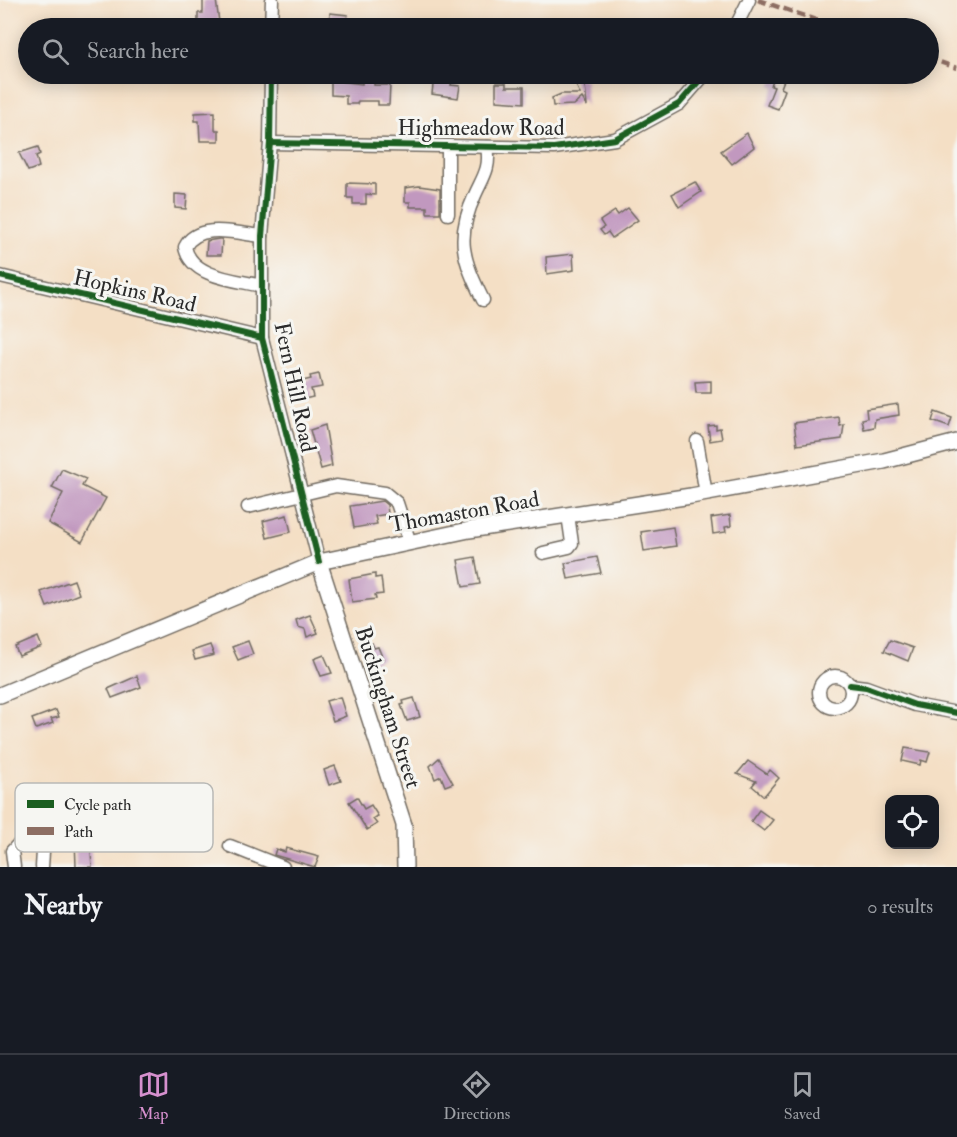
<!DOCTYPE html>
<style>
:root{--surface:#171b24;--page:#242831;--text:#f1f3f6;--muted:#9ea1a6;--line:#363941;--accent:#d690ce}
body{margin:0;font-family:"IM FELL Double Pica",serif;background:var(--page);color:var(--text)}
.controls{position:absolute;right:18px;bottom:18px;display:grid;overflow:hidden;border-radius:12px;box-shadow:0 3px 15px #0003}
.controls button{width:54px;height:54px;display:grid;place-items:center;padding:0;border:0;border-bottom:2px solid var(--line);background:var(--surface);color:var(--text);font:30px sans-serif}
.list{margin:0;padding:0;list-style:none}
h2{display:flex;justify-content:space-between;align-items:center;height:78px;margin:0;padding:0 24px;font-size:26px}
h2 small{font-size:20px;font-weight:400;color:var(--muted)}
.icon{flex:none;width:33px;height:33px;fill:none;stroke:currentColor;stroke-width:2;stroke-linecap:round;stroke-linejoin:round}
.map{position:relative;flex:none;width:957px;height:867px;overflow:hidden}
.search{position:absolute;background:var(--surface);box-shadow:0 3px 15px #0003;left:18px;right:18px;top:18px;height:66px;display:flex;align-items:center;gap:15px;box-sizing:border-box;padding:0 21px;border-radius:33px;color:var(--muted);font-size:22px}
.sheet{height:186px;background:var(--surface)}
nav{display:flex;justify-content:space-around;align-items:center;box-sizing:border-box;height:84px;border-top:2px solid var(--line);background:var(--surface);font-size:16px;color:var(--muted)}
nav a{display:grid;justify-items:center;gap:3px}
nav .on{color:var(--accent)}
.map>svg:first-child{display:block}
.building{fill:#c198bf}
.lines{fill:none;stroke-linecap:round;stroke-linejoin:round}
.minor-casing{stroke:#716a61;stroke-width:15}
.major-casing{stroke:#716a61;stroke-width:18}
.minor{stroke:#fff;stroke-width:12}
.major{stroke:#fff;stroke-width:15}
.quiet{stroke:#8d6e63;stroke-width:4.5;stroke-dasharray:9 4.5;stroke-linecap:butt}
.cycleway-casing{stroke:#f6f6f2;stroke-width:10}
.cycleway{stroke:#1b5e20;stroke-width:6}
.labels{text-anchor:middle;stroke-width:6;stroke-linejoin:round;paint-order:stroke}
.street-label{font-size:22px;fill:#2b2b2b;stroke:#f6f6f2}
.key{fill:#f6f6f2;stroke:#b9b9b6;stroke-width:1.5}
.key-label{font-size:16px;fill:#2b2b2b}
</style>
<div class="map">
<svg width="957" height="867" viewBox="0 0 957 867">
<rect width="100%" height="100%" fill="#f6f6f2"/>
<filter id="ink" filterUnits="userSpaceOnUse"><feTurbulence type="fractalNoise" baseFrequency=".0167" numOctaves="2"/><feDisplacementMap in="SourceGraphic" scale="12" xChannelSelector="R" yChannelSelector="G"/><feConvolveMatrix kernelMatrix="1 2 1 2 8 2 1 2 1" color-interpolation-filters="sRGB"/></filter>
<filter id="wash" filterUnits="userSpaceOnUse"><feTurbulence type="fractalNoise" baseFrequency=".008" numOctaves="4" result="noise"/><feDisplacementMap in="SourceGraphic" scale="24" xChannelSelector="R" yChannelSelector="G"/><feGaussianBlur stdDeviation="1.35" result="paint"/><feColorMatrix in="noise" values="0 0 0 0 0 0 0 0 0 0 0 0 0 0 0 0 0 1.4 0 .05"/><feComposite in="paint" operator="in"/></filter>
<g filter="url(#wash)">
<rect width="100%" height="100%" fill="#f4dfc5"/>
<g id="blocks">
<!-- building -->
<g class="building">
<path d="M203,0H216L219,22H198V13H203Z"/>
<path d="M330,13L348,15L344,28H329Z"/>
<path d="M571,74L587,81L585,85L587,106L582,98L574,105L553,106L552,98L561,94H580Z"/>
<path d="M434,76L452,81L451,85L460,86L458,98L432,94Z"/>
<path d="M774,76L784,80L781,88L785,90L778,109L767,105L774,87L771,86Z"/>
<path d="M363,78L374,79V85H390L389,105H378V101H358L357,104H346V96L331,95V80L362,84Z"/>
<path d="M496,83H506V87H524V103L496,101Z"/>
<path d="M215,112V130H219V141H200L199,121H195V113Z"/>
<path d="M747,133L754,147L732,164L721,151Z"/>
<path d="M38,147L40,154L36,156L39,167L28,171L19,153Z"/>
<path d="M695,182L701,192L679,207L672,194Z"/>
<path d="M347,183L375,184V195L366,194V204H353V198H347Z"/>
<path d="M419,186L440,189V213H427V207H410V202H405V188Z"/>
<path d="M175,194L187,195L186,209L175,208Z"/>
<path d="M628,208L638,220L612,238L608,232L604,235L600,230L604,227L600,221L615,211L618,215Z"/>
<path d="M219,239H222L221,255H206L207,241Z"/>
<path d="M573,254L574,270L547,274L546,257Z"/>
<path d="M319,374L322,387L311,389L313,397L300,400L296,386L299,382L311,379L310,376Z"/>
<path d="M711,381V393H696L695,382Z"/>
<path d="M898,404L899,415L875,419L874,427L864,429L862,419L867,418L866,409Z"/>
<path d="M935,412L952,418L949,427L932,421Z"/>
<path d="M839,417L840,426L844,425L842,439L797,445L794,423Z"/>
<path d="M325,425L332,466L321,469L310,430Z"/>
<path d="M716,425V429L720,428L722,439L710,441L708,426Z"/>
<path d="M62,469L86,479L82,486L106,498L82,542L48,523L63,493L52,488Z"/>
<path d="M382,501L387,505L388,514L375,516L377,524L354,528L350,506Z"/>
<path d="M287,515L291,532L267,538L263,521Z"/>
<path d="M730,515L731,526L725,527L726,532L713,534L711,518Z"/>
<path d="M673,527L676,546L644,551L641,532Z"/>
<path d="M475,557L480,584L463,587L458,560Z"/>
<path d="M597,557L601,573L568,579L565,563Z"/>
<path d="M375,574V578L381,577L383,594L375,595L376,599L352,602L349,579Z"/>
<path d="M74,580L79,594L47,607L41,592Z"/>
<path d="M310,615L318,633L307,637L305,629L298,627L296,620Z"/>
<path d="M38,637L42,647L19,656L15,647Z"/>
<path d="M890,640L913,648L908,661L884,651Z"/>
<path d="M248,641L253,654L238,660L232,647Z"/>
<path d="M372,643L374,648L378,647L383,659L373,663L366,653L369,652L366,646Z"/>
<path d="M210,645L214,655L195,660L192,651Z"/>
<path d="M324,655L332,673L321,676L314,659Z"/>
<path d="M137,676L141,687L112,698L108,689Z"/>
<path d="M340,697L346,716L333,721L326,701Z"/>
<path d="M414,698L420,717L407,721L401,705L404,704L403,701Z"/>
<path d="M56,710L59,717L51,719L53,723L36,729L32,719Z"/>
<path d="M905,748L930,752L927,762L921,760L920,765L902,761Z"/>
<path d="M439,758L453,783L445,786L441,776L435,779L430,766Z"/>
<path d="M748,761L767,774L770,770L779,778L764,796L752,786L756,781L737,774Z"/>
<path d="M335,766L341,781L329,785L324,770Z"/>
<path d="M357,797L364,809L371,805L378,816L373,819L377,824L367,830L349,802Z"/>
<path d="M759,810L773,820L764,831L751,821Z"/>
<path d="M75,839H90L92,867H76Z"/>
<path d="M286,848L319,857L315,867L274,855L276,849L285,852Z"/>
</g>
</g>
</g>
<g filter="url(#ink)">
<use href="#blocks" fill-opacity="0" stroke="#716a61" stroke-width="1.5"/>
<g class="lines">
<defs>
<g id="minor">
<path d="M271,28L272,0"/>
<path d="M735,28L749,0"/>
<path d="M271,74L270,143L262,236V338L319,562"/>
<path d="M270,143L554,148L615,139L679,104L705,74"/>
<path d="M448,214V146"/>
<path d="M262,236C239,234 198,221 185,247C191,278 237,280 262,286"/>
<path d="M0,276L262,338"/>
<path d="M483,300C463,259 455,238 475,195C483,177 491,168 487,147"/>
<path d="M697,441L706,494"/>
<path d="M248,507L336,486L385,493L397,503L410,543"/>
<path d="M543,553L569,547L572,543L568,515"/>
<circle cx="835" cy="692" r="16"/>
<path d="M850,685L866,687L915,705L957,713"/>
<path d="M230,846L283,867"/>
<path d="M14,867L12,851C21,839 35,839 43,852L42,867"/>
</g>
<g id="major">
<path d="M319,562L404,825L405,867"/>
<path d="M0,695L319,562L469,530L691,496L884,461L957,442"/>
</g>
</defs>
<!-- minor casing -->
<use href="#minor" class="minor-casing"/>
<!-- major casing -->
<use href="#major" class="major-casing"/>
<!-- minor -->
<use href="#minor" class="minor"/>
<!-- major -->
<use href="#major" class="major"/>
<!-- quiet -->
<g class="quiet">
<path d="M758,0L840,28"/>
<path d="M928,58L957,68"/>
</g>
<defs>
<g id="cycleway">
<path d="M271,74L270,143L262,236V338L319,562"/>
<path d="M270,143L554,148L615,139L679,104L705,74"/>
<path d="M0,276L262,338"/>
<path d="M850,685L866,687L915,705L957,713"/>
</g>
</defs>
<!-- cycleway casing -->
<use href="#cycleway" class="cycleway-casing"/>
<!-- cycleway -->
<use href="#cycleway" class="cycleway"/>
</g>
</g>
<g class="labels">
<!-- street labels -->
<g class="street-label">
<text x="481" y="135">Highmeadow Road</text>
<text transform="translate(135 290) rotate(13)" y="8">Hopkins Road</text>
<text transform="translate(296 387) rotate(78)" y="8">Fern Hill Road</text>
<text transform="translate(464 511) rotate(-10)" y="8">Thomaston Road</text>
<text transform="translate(389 707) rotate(72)" y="8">Buckingham Street</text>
</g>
</g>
<!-- legend -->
<rect x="15" y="783" width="198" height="69" rx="9" class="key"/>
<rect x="27" y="800" width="27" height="8" fill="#1b5e20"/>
<rect x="27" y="827" width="27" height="8" fill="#8d6e63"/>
<g class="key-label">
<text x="64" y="810">Cycle path</text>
<text x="64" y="837">Path</text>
</g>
</svg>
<div class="controls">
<button><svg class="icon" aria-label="locate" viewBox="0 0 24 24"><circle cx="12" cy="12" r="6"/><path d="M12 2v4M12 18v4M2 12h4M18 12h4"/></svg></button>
</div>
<div class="search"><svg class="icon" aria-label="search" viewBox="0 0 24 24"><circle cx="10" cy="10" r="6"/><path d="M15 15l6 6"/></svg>Search here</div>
</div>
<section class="sheet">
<h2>Nearby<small>0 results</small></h2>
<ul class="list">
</ul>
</section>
<nav>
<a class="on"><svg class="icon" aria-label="map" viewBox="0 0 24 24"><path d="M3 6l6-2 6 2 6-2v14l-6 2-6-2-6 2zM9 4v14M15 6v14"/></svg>Map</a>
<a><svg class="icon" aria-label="directions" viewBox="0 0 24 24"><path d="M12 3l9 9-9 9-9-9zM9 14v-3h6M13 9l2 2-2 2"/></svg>Directions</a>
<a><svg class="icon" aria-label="saved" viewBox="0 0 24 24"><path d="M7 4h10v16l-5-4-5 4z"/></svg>Saved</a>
</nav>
